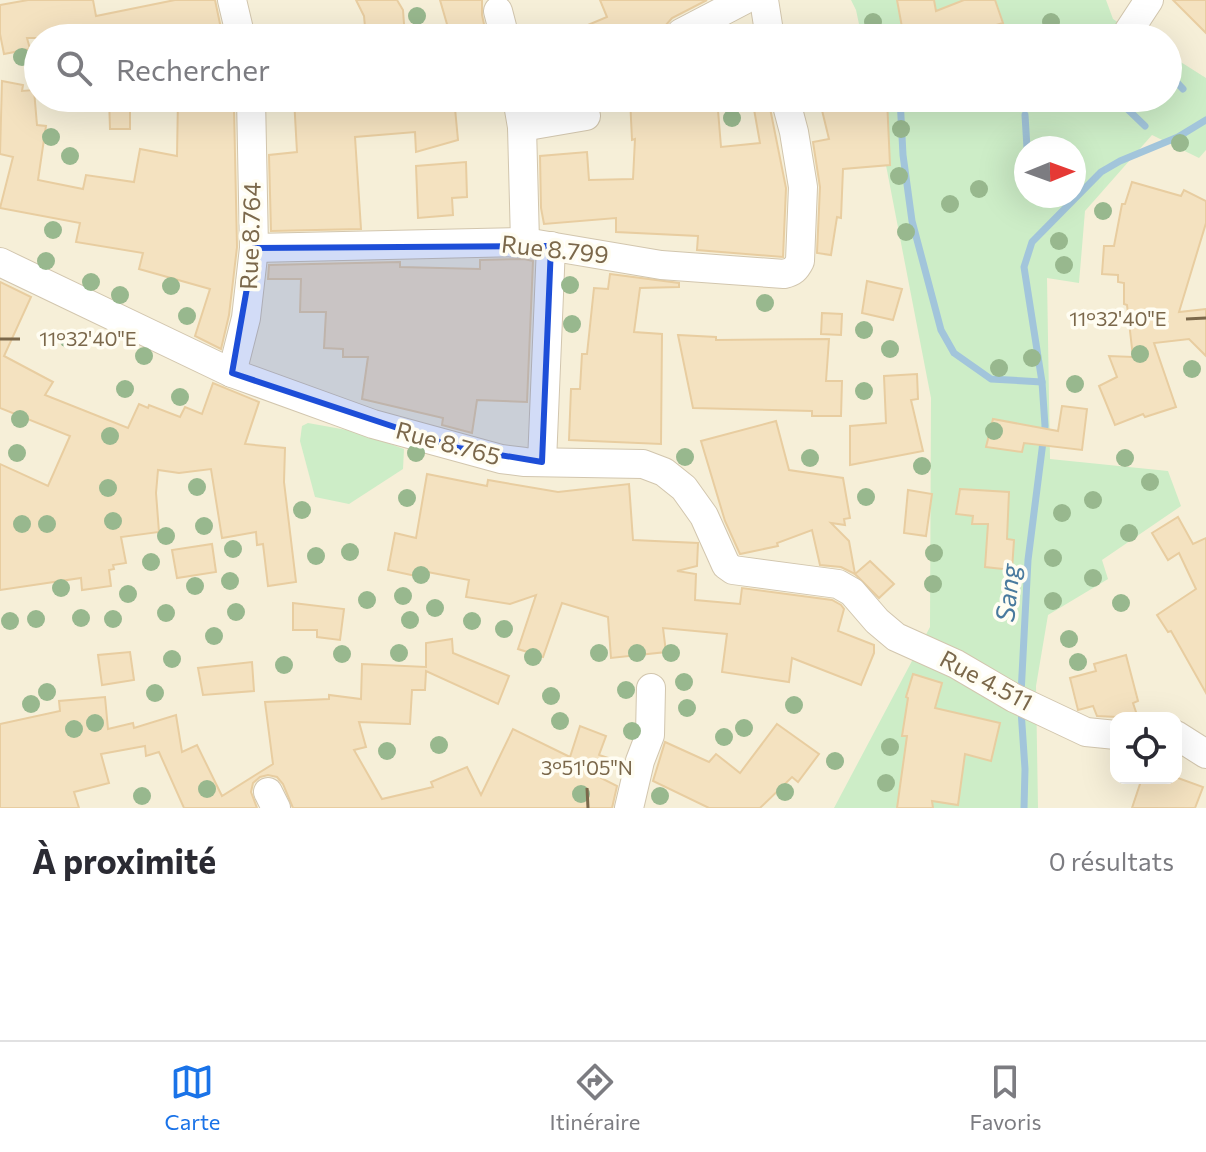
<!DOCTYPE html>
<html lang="fr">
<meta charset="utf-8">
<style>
:root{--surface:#fff;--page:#f2f2f3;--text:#2b2b33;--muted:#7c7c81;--line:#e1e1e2;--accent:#1a73e8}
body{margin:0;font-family:Commissioner,sans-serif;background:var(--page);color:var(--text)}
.controls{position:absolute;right:24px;bottom:24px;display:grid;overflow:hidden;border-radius:16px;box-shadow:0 8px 32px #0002}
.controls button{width:72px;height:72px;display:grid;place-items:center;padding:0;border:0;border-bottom:2px solid var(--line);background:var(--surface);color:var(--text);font:40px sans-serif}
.compass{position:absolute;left:1014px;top:136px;width:72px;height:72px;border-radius:50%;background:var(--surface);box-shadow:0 8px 32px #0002;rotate:89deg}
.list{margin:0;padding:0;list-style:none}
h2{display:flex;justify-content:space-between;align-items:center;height:104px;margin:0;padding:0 32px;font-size:34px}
h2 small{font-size:26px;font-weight:400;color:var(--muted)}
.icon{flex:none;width:44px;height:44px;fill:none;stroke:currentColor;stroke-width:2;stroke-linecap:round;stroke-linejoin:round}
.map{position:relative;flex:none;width:1206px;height:808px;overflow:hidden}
.search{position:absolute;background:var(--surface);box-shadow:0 8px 32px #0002;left:24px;right:24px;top:24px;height:88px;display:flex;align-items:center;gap:20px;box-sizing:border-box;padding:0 28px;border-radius:44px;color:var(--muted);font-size:30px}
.sheet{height:232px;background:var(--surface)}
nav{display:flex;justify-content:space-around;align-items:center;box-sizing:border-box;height:112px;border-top:2px solid var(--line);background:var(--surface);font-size:22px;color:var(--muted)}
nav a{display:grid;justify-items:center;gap:4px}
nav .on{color:var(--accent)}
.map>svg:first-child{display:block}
.residential{fill:#f6efd8;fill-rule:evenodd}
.green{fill:#cdedc7;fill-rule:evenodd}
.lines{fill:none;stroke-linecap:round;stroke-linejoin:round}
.stream{stroke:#a2c5db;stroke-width:7}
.building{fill:#f4e2c0;stroke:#e8cda0;stroke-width:2}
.minor-casing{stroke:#d2c6ae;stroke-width:30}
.minor{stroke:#fff;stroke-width:28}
.tree{fill:#98b88e}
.marked{fill:#1d4ed8;fill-opacity:0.2;stroke:#1d4ed8;stroke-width:6;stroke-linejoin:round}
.ticks{fill:none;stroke:#7b684b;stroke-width:3}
.labels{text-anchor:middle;stroke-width:7;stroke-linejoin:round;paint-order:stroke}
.street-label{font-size:24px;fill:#7b684b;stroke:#fffdf2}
.water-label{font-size:26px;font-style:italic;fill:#497a9e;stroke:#fffdf2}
.ticks-label{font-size:20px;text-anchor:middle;fill:#7b684b;stroke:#fffdf2;stroke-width:7;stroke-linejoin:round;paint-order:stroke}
</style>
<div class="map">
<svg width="1206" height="808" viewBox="0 0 1206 808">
<rect width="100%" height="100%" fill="#fdfbea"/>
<!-- residential -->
<path class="residential" d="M0,0H1206V808H0ZM38,38H1168V98H38ZM1026,148H1074V196H1026ZM1116,718H1176V778H1116Z"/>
<!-- green -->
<g class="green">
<path d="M851,0H1106L1113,19L1142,38H862L856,10Z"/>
<path d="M1168,54L1206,78V150L1199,158L1152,135L1085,211L1079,283L1047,278L1050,459L1168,471L1181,506L1102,560L1108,579L1048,615L1036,686L1038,808H834L930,627L931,398L873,98H1168ZM1026,148H1074V196H1026Z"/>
<path d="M308,423L358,432L404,449L403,469L349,504L315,497L300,441L302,426Z"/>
</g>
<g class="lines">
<!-- stream -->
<g class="stream">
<path d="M1168,73L1183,89"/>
<path d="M900,98L903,155L912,221L941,330L954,353L991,379L1042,382"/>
<path d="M1116,98L1145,126"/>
<path d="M1025,115L1027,148"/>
<path d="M1021,694L1028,560L1045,426L1042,382L1024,267L1032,242L1101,172L1120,161L1178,137L1206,120"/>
<path d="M1021,710L1025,769L1024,808"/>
</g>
</g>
<!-- building -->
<g class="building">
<path d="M28,0H93L96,16L175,0H215L223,38H27L30,49L4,54L0,34V5Z"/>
<path d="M356,0H397L403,10L405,38H366L364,16Z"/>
<path d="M440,0H482V15L487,38H451Z"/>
<path d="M600,0H707L672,18L666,25L665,38H557L607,17Z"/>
<path d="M897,0H934L936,11L964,0H995L1003,23L952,38L948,31L904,38Z"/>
<path d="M1173,0H1206V33Z"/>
<path d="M2,81L23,85L22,91L34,90L37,125L46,126L38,180L83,189L86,175L134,182L140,149L177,156L178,98H215L214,108H234L237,247L229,315L221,349L195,336L210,289L139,269L143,253L76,242L80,223L0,208L13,157L0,154Z"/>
<path d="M109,98H130V129H110Z"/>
<path d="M294,98H454L458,140L416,152L415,132L355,137L361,229L271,231L269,155L297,152Z"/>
<path d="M630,98H717L721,147L760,143L752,98H768L786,188L783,257L697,250L698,236L616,232V218L544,224L541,208L540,156L587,152L589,180L633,179L635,139L632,140Z"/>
<path d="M819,98H857L858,105L887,99L890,165L843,169L841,218L837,217L831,255L817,253L820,187L813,142L829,139Z"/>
<path d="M466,162L467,197L452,198L453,215L418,218L416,166Z"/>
<path d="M1132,182L1181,196L1184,190L1206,201V223L1179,312L1206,309V356L1189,339L1154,343L1176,407L1145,417L1143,414L1115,425L1099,386L1117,377L1109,356L1133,357L1127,305L1124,304V283L1118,282V275L1102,274L1104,246H1114L1122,204H1125Z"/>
<path d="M524,259L533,261L527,402L477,400L472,433L442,425L443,418L362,399L368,357H343V349L324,348L326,312H300L301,279H268L269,265L400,262V267L480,269V260Z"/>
<path d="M610,274L679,283V287L640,288L634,332L662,334L661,444L569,440L571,389H580L582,354H587L594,288L608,289Z"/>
<path d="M867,281L902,289L893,320L862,313Z"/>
<path d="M0,282L31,297L4,356L53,382L45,395L128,428L139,404L148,408L149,405L180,417L185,407L202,414L213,383L259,402L245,444L285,448L284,482L296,582L268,586L263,544L257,545L256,532L222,538L211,469L179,473L158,470L156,493L159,532L121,537L126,563L113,565L114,569L109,570L111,586L82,590L81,578L0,590V464L48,486L70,436L0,408Z"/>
<path d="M822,313L842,314L841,335L821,334Z"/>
<path d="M678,335L716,337V340L829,339L826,381H842L841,416H812V411L693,408Z"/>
<path d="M917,374L918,399L911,400L923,451L850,465V426L886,423L884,376Z"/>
<path d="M1062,406L1087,409L1082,450L1024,443L1022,452L986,447L993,419L1058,431Z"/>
<path d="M776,421L789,470L843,478L850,518L844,519L845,525L831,523L849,541L855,574L841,567L820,565L812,530L777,543L778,546L740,554L725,521L701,441Z"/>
<path d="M427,474L487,486L488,480L558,492L629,484L633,540L698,543L697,566L677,571L696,574L695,600L740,604L742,588L832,600L841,605L844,609L838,631L874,645V653L861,685L792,658L789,682L722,672L727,634L663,628L666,652L611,658L608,617L562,603L543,657L518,649L536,595L510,604L466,597L469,580L417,570L416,576L388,570L395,533L416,538Z"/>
<path d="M960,489L1009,492L1007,539L1014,540L1012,570L985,567L988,524H972L973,516L956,514Z"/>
<path d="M908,490L932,494L926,536L904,533Z"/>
<path d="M1178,517L1193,544L1206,538V693L1171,631L1168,632L1157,615L1196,589L1179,553L1168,560L1152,533Z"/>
<path d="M212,544L216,572L177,578L172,550Z"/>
<path d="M870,561L894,584L879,598L855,574Z"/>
<path d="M293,603L344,609L340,640L317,637V630H293Z"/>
<path d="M452,639L453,653L509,676L498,704L426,671L425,690H412L410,724L359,722L366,747L354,750L382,799L433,787L431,782L467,767L481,795L513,729L570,757L580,726L606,736L599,755L608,758L601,778L617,786L612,808H293L283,784L277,777L268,775L260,777L253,783L251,792L257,808H184L159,752L146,756L145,746L101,754L109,783L74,792L79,808H0V724L60,711L59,701L105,697L108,729L133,723L134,728L176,715L182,752L197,745L222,796L273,764L265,702L329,699V695L361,699L362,664L426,667V643Z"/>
<path d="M130,652L134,680L102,685L98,655Z"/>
<path d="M1126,655L1138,701L1133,703L1138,718L1097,716L1093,706L1078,710L1070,678L1096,671L1094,664Z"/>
<path d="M252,662L254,691L203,695L198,668Z"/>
<path d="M913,674L942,683L935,708L1000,723L991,761L965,754L958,805L932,801L933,808H897L907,736H902L908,698L906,697Z"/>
<path d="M777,724L819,754L798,782L792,777L760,808H709L653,781L665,742L709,762L716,754L740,773Z"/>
<path d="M1142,778H1178L1203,787L1195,808H1132Z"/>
</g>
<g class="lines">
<defs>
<g id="minor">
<path d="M232,0L241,38"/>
<path d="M764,0L770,38"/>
<path d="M498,11L505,38"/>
<path d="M681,33L744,0"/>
<path d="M1124,38L1149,0"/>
<path d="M517,98L522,127L525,242"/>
<path d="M522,127L586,116"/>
<path d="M254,248L525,242L661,265L784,274C793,272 796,269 800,261L803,187L794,132L785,98"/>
<path d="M0,262L232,373L373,424L501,459L525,462L643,464L664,472L684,488L704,516L726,565L733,570L838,584L852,592L877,621L896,637L956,664L1014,698L1086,732L1116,735"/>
<path d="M232,373L246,318L254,248L251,98"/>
<path d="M542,462L551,246"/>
<path d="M1176,735L1206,754"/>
<path d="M268,792L276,808"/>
<path d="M629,808L640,761L650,735L651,688"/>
</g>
</defs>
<!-- minor casing -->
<use href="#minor" class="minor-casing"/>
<!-- minor -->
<use href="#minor" class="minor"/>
</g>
<!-- trees -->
<g class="tree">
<circle cx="417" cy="16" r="9"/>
<circle cx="873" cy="22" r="9"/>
<circle cx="1051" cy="22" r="9"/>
<circle cx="22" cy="57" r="9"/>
<circle cx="732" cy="118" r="9"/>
<circle cx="901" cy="129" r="9"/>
<circle cx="51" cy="137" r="9"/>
<circle cx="1180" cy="143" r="9"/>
<circle cx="70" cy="156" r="9"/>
<circle cx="899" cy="176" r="9"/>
<circle cx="979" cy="189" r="9"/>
<circle cx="950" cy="204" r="9"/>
<circle cx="1103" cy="211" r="9"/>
<circle cx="53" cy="230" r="9"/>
<circle cx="906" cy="232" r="9"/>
<circle cx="1059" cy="241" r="9"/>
<circle cx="46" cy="261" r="9"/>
<circle cx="1064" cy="265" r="9"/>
<circle cx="91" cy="282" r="9"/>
<circle cx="570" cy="285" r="9"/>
<circle cx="171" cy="286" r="9"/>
<circle cx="120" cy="295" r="9"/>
<circle cx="765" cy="303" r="9"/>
<circle cx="187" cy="316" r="9"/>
<circle cx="572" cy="324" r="9"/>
<circle cx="864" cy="330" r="9"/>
<circle cx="68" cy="339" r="9"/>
<circle cx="890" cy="349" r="9"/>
<circle cx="1140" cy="354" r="9"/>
<circle cx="144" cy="356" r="9"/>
<circle cx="1032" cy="358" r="9"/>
<circle cx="999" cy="368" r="9"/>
<circle cx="1192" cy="369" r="9"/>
<circle cx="1075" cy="384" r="9"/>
<circle cx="125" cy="389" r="9"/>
<circle cx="864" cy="391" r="9"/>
<circle cx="180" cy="397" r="9"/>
<circle cx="20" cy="419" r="9"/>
<circle cx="994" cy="431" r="9"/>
<circle cx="110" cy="436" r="9"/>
<circle cx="17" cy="453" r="9"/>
<circle cx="416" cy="453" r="9"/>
<circle cx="685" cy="457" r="9"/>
<circle cx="810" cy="458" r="9"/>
<circle cx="1125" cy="458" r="9"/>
<circle cx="922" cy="466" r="9"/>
<circle cx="1150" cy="482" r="9"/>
<circle cx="197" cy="487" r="9"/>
<circle cx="108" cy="488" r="9"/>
<circle cx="866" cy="497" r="9"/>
<circle cx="407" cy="498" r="9"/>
<circle cx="1093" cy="500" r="9"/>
<circle cx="302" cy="510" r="9"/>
<circle cx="1062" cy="513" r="9"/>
<circle cx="113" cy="521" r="9"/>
<circle cx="22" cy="524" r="9"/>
<circle cx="47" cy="524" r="9"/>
<circle cx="204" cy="526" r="9"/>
<circle cx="1129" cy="533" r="9"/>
<circle cx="166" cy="536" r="9"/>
<circle cx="233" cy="549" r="9"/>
<circle cx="350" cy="552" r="9"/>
<circle cx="934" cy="553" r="9"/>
<circle cx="316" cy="556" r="9"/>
<circle cx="1053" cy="558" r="9"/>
<circle cx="151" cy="562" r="9"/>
<circle cx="421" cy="575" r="9"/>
<circle cx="1093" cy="578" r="9"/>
<circle cx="230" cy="581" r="9"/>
<circle cx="933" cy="584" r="9"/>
<circle cx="195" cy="586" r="9"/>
<circle cx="61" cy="588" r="9"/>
<circle cx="128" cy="594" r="9"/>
<circle cx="403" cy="596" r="9"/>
<circle cx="367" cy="600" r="9"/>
<circle cx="1053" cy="601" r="9"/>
<circle cx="1121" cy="603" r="9"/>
<circle cx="435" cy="608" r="9"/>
<circle cx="236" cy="612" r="9"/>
<circle cx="166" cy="613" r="9"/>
<circle cx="81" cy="618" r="9"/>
<circle cx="36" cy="619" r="9"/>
<circle cx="113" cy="619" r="9"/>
<circle cx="410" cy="620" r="9"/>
<circle cx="10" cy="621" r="9"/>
<circle cx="472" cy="621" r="9"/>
<circle cx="504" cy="629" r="9"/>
<circle cx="214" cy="636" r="9"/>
<circle cx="1069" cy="639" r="9"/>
<circle cx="399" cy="653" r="9"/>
<circle cx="599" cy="653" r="9"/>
<circle cx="637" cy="653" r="9"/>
<circle cx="671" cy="653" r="9"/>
<circle cx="342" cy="654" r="9"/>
<circle cx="533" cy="657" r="9"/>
<circle cx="172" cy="659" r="9"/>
<circle cx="1078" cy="662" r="9"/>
<circle cx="284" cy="665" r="9"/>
<circle cx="684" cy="682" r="9"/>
<circle cx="626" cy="690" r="9"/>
<circle cx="47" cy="692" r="9"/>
<circle cx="155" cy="693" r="9"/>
<circle cx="551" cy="696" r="9"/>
<circle cx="31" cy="704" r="9"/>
<circle cx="794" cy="705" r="9"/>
<circle cx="687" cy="708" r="9"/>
<circle cx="560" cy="721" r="9"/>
<circle cx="95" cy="723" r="9"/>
<circle cx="744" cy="728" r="9"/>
<circle cx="74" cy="729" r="9"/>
<circle cx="632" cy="731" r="9"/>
<circle cx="724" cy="737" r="9"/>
<circle cx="439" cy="745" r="9"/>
<circle cx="890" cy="747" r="9"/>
<circle cx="387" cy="751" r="9"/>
<circle cx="835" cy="761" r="9"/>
<circle cx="886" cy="783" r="9"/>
<circle cx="207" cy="789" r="9"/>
<circle cx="785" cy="792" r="9"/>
<circle cx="581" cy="794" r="9"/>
<circle cx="142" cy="796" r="9"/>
<circle cx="660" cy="796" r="9"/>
</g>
<!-- marked area -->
<path class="marked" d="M551,246L542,462L458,448L232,373L254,248Z"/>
<!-- ticks -->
<path class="ticks" d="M1186,319L1206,318M0,339H20M587,788L588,808"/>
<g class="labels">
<!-- street labels -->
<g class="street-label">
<text transform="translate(251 236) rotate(-88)" y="8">Rue 8.764</text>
<text transform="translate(555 250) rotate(6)" y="8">Rue 8.799</text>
<text transform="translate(448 444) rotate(15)" y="8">Rue 8.765</text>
<text transform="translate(986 681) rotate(28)" y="8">Rue 4.511</text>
</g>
<!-- water labels -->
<g class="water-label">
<text transform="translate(1008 593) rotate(-84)" y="9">Sang</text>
</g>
</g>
<g class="ticks-label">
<text x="1118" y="326">11°32'40"E</text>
<text x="88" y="346">11°32'40"E</text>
<text x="587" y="775">3°51'05"N</text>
</g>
</svg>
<div class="controls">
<button><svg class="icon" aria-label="locate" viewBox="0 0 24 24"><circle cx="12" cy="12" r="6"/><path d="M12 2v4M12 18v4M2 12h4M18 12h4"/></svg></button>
</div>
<svg class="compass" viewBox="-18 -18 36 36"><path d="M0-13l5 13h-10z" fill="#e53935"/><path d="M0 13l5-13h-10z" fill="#7c7c81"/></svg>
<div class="search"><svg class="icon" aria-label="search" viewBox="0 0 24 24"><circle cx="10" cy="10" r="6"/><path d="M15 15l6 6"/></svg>Rechercher</div>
</div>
<section class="sheet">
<h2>À proximité<small>0 résultats</small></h2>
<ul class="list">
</ul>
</section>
<nav>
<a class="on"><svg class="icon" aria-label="map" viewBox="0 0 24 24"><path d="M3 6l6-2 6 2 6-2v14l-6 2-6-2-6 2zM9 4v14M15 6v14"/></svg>Carte</a>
<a><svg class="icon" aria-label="directions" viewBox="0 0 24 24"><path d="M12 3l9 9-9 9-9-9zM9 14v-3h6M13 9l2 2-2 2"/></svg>Itinéraire</a>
<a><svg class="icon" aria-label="saved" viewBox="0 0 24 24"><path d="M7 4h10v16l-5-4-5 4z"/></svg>Favoris</a>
</nav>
